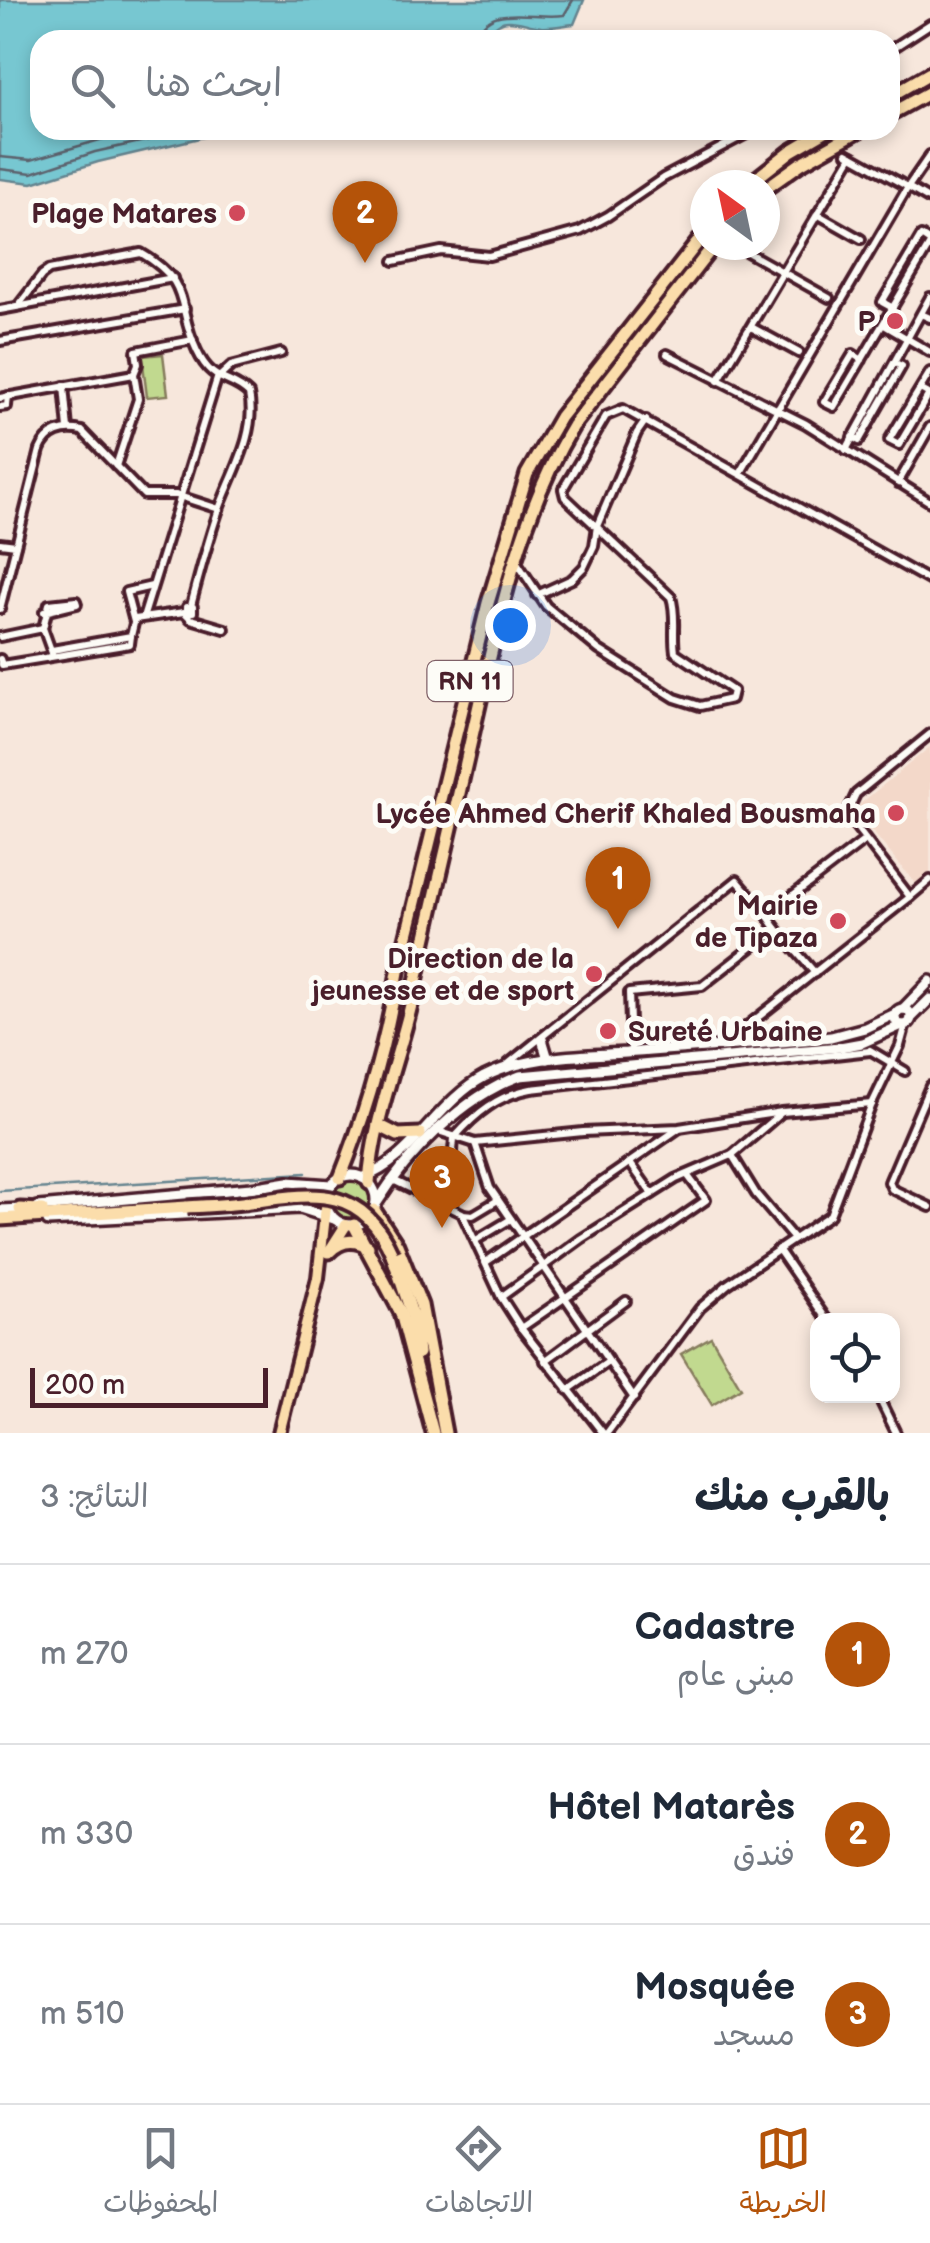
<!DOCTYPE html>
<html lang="ar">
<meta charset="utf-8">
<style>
:root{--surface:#fff;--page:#f2f2f3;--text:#1f2937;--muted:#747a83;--line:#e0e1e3;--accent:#b45309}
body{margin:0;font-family:"Balsamiq Sans","Playpen Sans Arabic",sans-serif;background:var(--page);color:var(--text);direction:rtl}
.controls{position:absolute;right:30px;bottom:30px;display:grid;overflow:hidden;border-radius:20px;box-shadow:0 5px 15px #0003}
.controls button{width:90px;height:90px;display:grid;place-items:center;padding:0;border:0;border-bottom:2px solid var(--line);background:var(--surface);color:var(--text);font:50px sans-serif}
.compass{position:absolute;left:690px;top:170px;width:90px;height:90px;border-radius:50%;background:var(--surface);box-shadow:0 5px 15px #0003;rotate:327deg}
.scale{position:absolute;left:30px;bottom:25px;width:238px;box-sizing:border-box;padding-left:10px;border:5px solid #4a1f2b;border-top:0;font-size:28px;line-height:35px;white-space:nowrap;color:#4a1f2b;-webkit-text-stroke:8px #fdfcf7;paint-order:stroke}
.you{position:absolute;left:510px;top:625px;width:35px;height:35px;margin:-25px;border:8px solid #fff;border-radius:50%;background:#1a73e8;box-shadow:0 0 0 15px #1a73e833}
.badge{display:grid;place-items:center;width:65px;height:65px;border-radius:50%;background:var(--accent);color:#fff;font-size:32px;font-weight:700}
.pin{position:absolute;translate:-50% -82px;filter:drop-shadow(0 2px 5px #0008)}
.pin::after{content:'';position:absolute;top:52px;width:35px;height:30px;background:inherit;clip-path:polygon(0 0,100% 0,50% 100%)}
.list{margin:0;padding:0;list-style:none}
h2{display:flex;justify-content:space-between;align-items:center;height:130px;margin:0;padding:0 40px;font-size:42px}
h2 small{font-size:32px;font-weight:400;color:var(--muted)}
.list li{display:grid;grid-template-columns:65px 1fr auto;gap:30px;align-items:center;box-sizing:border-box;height:180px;padding:0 40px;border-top:2px solid var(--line)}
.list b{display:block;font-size:38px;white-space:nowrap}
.list p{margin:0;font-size:32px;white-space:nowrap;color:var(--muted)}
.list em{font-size:32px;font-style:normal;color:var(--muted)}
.icon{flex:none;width:55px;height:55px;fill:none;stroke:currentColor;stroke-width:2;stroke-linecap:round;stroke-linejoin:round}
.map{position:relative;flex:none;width:930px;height:1433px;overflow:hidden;direction:ltr}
.search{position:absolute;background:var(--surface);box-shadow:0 5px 15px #0003;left:30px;right:30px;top:30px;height:110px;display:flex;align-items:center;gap:25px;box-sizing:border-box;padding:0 35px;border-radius:30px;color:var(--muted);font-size:38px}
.sheet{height:670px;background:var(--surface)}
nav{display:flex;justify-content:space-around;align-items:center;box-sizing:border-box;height:140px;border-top:2px solid var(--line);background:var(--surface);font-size:28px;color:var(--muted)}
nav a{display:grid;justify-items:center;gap:5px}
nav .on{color:var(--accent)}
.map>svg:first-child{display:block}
.built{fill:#f3d8c9}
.green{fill:#c1d98f;stroke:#867c5d;stroke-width:2.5}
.water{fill:#77c7d1;stroke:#65848f;stroke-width:2.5}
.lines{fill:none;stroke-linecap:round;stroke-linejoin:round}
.shore{stroke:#5c626d;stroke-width:2.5}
.stream{stroke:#65848f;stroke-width:2.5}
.street-casing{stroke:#4a1f2b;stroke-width:14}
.secondary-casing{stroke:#4a1f2b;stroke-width:16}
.primary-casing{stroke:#4a1f2b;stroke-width:18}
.highway-casing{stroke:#4a1f2b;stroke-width:19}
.street{stroke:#fdfcf7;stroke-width:6}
.secondary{stroke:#fdfcf7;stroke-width:9}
.primary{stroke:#fbddab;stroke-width:10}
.highway{stroke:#fbddab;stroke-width:11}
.highway-bridge-casing{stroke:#4a1f2b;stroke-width:19;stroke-linecap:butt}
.highway-bridge{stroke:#fbddab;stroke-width:11}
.poi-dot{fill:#d1495b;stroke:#fdfcf7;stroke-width:4}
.labels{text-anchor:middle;stroke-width:10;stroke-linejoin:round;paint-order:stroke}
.shield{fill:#fdfcf7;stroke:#806168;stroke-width:2.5}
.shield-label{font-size:25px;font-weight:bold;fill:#4a1f2b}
.poi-label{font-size:28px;font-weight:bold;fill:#4a1f2b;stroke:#fdfcf7;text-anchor:end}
</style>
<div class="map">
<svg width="930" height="1433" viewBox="0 0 930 1433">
<rect width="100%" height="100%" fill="#f7e7dc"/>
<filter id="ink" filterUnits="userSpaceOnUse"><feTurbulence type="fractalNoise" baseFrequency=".01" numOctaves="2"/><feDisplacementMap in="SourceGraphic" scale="20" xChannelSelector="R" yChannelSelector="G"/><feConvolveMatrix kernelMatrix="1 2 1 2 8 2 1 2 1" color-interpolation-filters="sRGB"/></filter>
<g filter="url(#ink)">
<!-- built -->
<path class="built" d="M930,747V875L915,883L862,819L865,816L859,810L860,804Z"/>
<!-- green -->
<g class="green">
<path d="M163,354L168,395L147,397L142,356Z"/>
<circle cx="351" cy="1201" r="20"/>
<path d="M711,1337L741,1388L712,1405L681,1354Z"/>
</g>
<!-- water -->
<path class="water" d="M0,0H584L574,24C563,25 551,28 541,27C515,23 501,10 485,40H40V130H233L98,162L32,183L0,179Z"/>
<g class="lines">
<!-- shore -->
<g class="shore">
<path d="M477,40C484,0 534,20 564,15L573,0"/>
<path d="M0,157L31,160L134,130"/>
<path d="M0,169L32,173L95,152L194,130"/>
</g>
<!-- stream -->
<path class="stream" d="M0,1191L306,1173"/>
<defs>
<g id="street">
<path d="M890,50L930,24"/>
<path d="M930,155L908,187L930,200"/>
<path d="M817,214L861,239"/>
<path d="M738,247L829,298"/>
<path d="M394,261L441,251L489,256L580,231L608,216L663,178L754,130"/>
<path d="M18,306L42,275L49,270L141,253C194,284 175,305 197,351C213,385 230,375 249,394C258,435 229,478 217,515C207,545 199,575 191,606"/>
<path d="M893,308L882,302L921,236L930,242"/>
<path d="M0,310L173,278"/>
<path d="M921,314L930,318"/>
<path d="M884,325L930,352"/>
<path d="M751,327L799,353"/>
<path d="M0,341L185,309"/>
<path d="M667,354L806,424L930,502"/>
<path d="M862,360L853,354L824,402L834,407L930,244"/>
<path d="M718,381L852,156"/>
<path d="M64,386L68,429"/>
<path d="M920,389L929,394L899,445L889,440L930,372"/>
<path d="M0,398L134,374L138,364L136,351L193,340"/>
<path d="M0,407L7,406L8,396"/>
<path d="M852,437L859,441L902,366L895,363"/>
<path d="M846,450L930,297"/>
<path d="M116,466L138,399L134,374"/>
<path d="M740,474L908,187L847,153"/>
<path d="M898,483L930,427"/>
<path d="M0,543L16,545"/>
<path d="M516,561L546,606L599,650L675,698L700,706L731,699L733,691L675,652C672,633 677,615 671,597L565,497L563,489L606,416L623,409L930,581"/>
<path d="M537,595L572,579L584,567L594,546L597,526L637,433L646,420"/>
<rect x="187" y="607" width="6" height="5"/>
<path d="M0,609L40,450C47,432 64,427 82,431L144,495H176L219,509"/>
<path d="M144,615L217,379L231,366L281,353"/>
<path d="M134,622L126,592L152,586"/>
<path d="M43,628L49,604L76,601L77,604L44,612"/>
<path d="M0,637L43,628L52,653"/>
<path d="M52,650L131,636L135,619L184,612L191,619L225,629"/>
<path d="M0,659L2,665L130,644L131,636"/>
<path d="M930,734L856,794L849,809L853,823L910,897L930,880"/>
<path d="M776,928L815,973"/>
<path d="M723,1045L910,897"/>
<path d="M870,1050L905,1071"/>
<path d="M631,1052L629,993L702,986L776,928L767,915"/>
<path d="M508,1064L737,880L767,915L865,840"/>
<path d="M930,1086L889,1182L892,1189L930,1207"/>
<path d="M438,1131L475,1143L583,1132L679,1128L782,1112L872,1104"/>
<path d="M475,1143L490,1188L634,1398"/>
<path d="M732,1155L756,1194L794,1239"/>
<path d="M630,1163L652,1194"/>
<path d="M393,1180L462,1213L501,1297L521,1328L603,1433"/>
<path d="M449,1205L454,1138C476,1113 498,1095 531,1089L870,1051"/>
<path d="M463,1214L473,1215L498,1200"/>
<path d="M476,1240L511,1219"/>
<path d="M778,1249L827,1320"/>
<path d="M486,1262L678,1129"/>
<path d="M501,1297L581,1239L676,1179L732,1155L782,1112"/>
<path d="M521,1328L706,1200L688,1176"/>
<path d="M545,1361L626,1301"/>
<path d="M568,1390L608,1362"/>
<path d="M878,1396L896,1433"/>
<path d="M607,1433L700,1308L728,1284L830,1215L872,1104L900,1046L906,1024"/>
</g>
<g id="secondary">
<path d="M903,1009L930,981"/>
<circle cx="903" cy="1017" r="8"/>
<path d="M911,1018L930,999"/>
<path d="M749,1026L761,1043"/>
<path d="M542,1039L548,1059"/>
<circle cx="351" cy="1200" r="25"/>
<path d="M362,1178C413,1160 437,1102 484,1077C528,1055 579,1056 626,1053C694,1047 763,1045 831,1037L865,1028L897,1013"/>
<path d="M376,1204C408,1153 463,1097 520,1076L840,1047L862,1043L902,1025"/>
<path d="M38,1207L251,1188L288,1182L331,1185"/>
<path d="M0,1210L22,1209"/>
<path d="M48,1221L300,1208L334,1219"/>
</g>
<g id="primary">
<path d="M330,1250L346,1225"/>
<path d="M279,1433L318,1278L326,1207"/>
</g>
<g id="highway">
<path d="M890,96L930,73"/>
<path d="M890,114L930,92"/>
<path d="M748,185L791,151L827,130"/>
<path d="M765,189L800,164L860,130"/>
<path d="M378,1125L398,1135L420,1134"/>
<path d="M340,1178C367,1111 386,1043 398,972L488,603L527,474L560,417L705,233"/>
<path d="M369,1183C373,1121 397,1064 411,1005C430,915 452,826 472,736C496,631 517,519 573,426L714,245"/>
<path d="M20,1209L42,1210"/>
<path d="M374,1210L397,1245L421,1305L445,1433"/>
<path d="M0,1219L187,1207"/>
<path d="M354,1225L401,1313L433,1433"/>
<path d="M329,1252C341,1240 354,1238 368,1247"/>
<path d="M392,1254L413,1317"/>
<path d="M418,1353L413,1317L422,1341"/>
</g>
</defs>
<!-- street casing -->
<use href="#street" class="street-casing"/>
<!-- secondary casing -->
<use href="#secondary" class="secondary-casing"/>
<!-- primary casing -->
<use href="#primary" class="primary-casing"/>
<!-- highway casing -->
<use href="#highway" class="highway-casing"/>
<!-- street -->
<use href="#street" class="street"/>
<!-- secondary -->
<use href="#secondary" class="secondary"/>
<!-- primary -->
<use href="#primary" class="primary"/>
<!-- highway -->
<use href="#highway" class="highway"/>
<defs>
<path id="highway-bridge" d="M187,1207C205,1206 224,1205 242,1203C307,1195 360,1180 392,1254"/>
</defs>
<!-- highway-bridge casing -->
<use href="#highway-bridge" class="highway-bridge-casing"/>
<!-- highway-bridge -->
<use href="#highway-bridge" class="highway-bridge"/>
</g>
</g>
<!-- markers -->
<g class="poi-dot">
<circle cx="237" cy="213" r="10"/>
<circle cx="895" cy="321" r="10"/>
<circle cx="896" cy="813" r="10"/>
<circle cx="838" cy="921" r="10"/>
<circle cx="594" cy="974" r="10"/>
<circle cx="608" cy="1031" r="10"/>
</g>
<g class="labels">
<!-- shield labels -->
<rect class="shield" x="427.5" y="661" width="85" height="40" rx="8"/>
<g class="shield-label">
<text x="470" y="690">RN 11</text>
</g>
<!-- poi labels -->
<g class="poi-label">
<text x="217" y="223">Plage Matares</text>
<text x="875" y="331">P</text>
<text x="876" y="823">Lycée Ahmed Cherif Khaled Bousmaha</text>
<text x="818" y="915">Mairie<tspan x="818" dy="32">de Tipaza</tspan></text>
<text x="574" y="968">Direction de la<tspan x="574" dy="32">jeunesse et de sport</tspan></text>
<text x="628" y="1041" text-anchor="start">Sureté Urbaine</text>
</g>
</g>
</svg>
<div class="controls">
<button><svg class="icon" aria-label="locate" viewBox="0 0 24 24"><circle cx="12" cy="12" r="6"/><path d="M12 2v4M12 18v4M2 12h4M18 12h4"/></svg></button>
</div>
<svg class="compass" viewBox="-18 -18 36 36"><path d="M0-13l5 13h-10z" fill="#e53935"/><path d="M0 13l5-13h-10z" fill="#747a83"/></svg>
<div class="scale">200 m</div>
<div class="you"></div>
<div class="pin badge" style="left:618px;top:929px">1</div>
<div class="pin badge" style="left:365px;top:263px">2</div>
<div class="pin badge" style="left:442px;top:1228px">3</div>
<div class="search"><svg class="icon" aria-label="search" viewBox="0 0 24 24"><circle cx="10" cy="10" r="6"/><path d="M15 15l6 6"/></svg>ابحث هنا</div>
</div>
<section class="sheet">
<h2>بالقرب منك<small>النتائج: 3</small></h2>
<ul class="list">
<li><span class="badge">1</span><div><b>Cadastre</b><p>مبنى عام</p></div><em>270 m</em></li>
<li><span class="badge">2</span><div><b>Hôtel Matarès</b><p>فندق</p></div><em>330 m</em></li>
<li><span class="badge">3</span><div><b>Mosquée</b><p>مسجد</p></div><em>510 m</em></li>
</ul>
</section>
<nav>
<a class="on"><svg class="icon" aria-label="map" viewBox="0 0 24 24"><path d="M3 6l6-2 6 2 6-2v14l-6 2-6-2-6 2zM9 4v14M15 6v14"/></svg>الخريطة</a>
<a><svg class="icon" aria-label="directions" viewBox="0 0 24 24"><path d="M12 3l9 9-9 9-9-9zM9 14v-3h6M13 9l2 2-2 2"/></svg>الاتجاهات</a>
<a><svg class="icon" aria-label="saved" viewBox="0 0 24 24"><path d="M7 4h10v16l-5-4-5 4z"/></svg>المحفوظات</a>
</nav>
